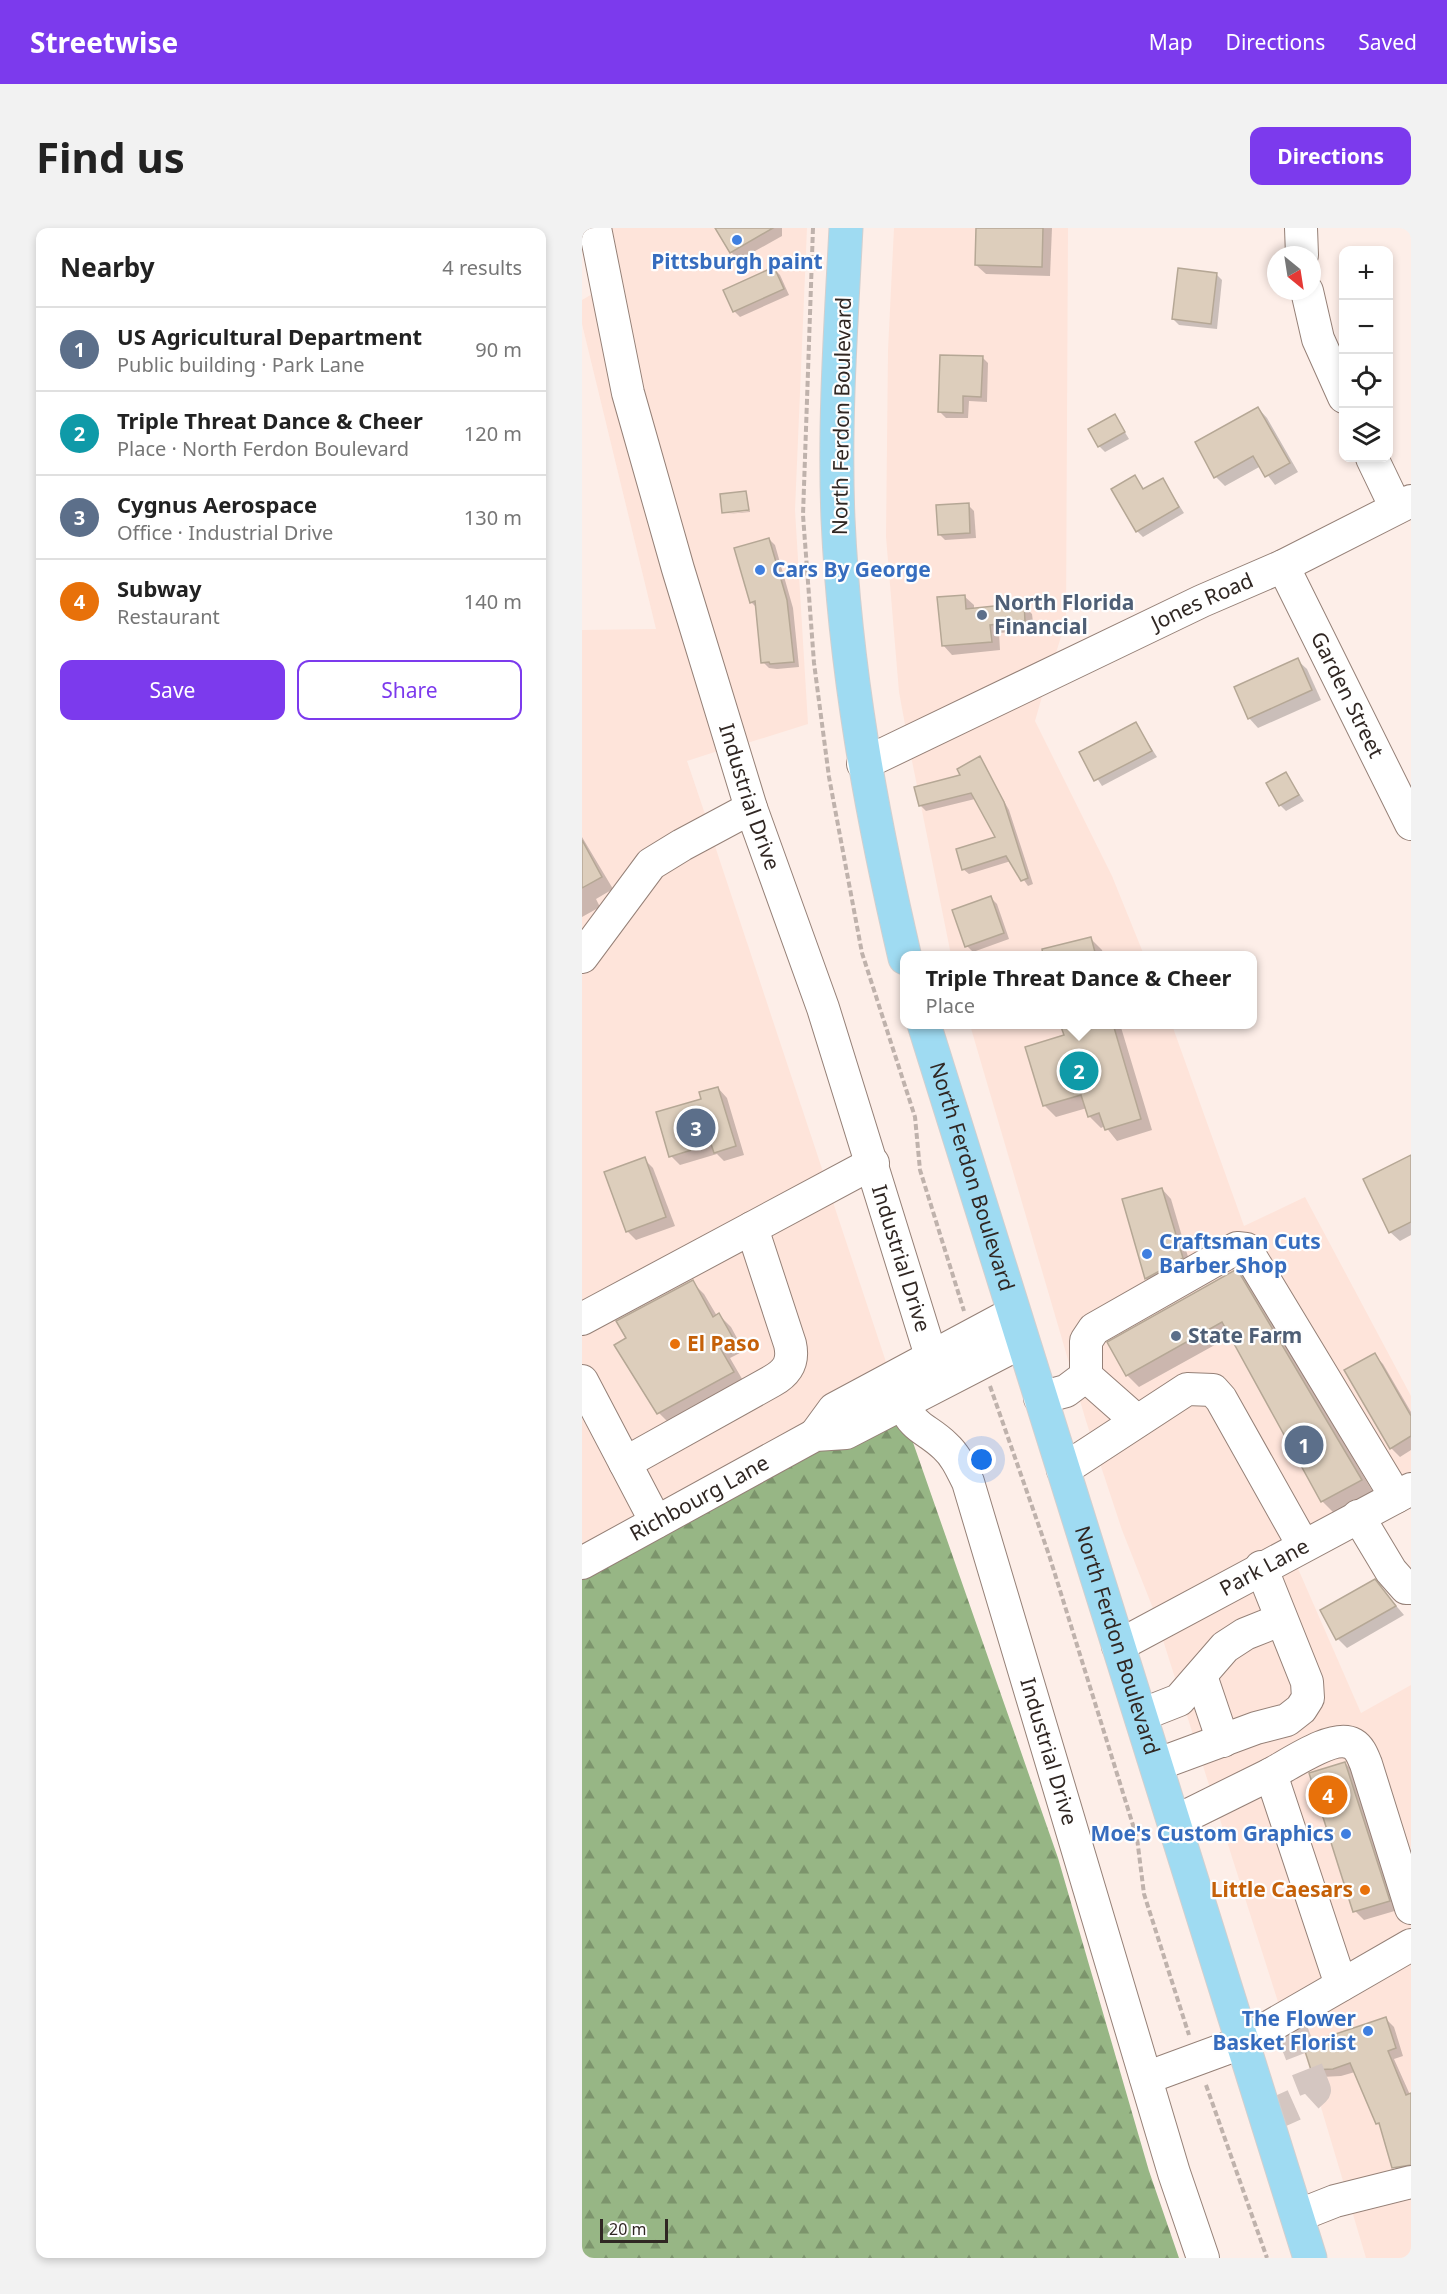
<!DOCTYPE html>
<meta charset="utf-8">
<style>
:root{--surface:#fff;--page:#f2f2f2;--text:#222;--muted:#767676;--line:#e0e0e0;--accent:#7c3aed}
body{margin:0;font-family:"Noto Sans",sans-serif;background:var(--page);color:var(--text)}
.controls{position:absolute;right:18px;top:18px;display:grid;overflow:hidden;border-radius:12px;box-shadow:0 3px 9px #0003}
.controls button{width:54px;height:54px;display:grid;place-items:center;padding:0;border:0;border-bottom:2px solid var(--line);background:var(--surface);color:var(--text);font:30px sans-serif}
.compass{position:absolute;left:685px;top:18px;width:54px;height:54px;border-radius:50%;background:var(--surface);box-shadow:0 3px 9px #0003;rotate:150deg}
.scale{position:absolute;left:18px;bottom:15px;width:68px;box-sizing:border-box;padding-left:6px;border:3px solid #302723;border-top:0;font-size:16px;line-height:21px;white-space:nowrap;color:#302723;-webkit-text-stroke:4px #fefefe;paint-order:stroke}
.you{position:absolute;left:400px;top:1232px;width:21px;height:21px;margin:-15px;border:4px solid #fff;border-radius:50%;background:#1a73e8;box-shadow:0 0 0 9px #1a73e833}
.badge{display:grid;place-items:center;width:39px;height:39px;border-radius:50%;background:var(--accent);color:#fff;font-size:20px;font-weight:700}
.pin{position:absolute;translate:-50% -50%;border:3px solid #fff;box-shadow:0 2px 6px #0006}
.popup{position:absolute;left:318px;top:723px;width:357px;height:78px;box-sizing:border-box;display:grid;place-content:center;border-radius:12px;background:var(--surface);filter:drop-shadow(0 2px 4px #0005);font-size:20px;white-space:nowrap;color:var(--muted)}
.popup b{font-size:22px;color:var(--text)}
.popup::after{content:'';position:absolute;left:50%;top:100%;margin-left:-12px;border:12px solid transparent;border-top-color:var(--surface)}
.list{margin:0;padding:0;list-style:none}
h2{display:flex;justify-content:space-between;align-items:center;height:78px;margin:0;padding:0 24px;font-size:26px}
h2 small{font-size:20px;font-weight:400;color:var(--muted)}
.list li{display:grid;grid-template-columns:39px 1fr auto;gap:18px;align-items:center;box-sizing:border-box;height:84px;padding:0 24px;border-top:2px solid var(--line)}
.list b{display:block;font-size:22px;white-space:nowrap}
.list p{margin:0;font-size:20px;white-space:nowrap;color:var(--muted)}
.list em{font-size:20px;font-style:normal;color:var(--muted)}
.actions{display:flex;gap:12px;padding:18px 24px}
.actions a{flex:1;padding:14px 0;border:2px solid var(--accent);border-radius:12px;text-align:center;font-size:21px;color:var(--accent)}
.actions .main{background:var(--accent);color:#fff}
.icon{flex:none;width:33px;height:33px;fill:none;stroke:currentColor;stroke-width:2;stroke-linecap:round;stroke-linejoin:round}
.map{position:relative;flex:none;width:829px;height:2030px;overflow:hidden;border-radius:12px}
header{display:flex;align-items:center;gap:36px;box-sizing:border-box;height:84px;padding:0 30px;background:var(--accent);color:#fff}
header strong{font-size:28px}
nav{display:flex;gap:33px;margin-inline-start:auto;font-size:21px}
.intro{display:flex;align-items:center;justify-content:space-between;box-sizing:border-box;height:144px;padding:0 36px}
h1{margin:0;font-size:42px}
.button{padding:15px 27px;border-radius:12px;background:var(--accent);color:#fff;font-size:21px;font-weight:700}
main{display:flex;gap:36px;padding:0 36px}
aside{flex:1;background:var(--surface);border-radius:12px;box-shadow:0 3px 9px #0003}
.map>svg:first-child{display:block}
.built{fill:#fee4da}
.forest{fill:url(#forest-firs)}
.shadow{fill:#0003}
.building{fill:#ddcebc;stroke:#b5a795;stroke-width:1.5}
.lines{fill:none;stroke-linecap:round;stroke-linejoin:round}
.minor-tunnel{stroke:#d4c6c1;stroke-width:32;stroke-dasharray:32 16;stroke-linecap:butt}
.minor-casing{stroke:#958077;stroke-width:34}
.major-casing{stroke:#d1cfcf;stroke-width:35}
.path{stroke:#bfb2ac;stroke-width:4;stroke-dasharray:6 3;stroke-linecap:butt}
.minor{stroke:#fff;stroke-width:32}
.major{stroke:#9fdbf2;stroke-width:33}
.shop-dot{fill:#3f7fe0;stroke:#fefefe;stroke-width:2}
.service-dot{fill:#5c6f8a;stroke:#fefefe;stroke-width:2}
.food-dot{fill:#e8710a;stroke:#fefefe;stroke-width:2}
.labels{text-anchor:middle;stroke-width:4.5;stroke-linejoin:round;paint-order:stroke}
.shop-label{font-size:21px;font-weight:bold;fill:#366cbe;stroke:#fefefe;text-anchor:start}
.street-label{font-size:21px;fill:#302723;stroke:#fefefe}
.service-label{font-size:21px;font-weight:bold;fill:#4e5e75;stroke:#fefefe;text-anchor:start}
.food-label{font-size:21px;font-weight:bold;fill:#c56008;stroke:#fefefe;text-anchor:start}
</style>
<header>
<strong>Streetwise</strong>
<nav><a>Map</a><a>Directions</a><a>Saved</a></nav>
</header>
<div class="intro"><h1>Find us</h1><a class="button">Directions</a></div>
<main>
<aside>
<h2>Nearby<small>4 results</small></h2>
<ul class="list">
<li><span class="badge" style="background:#5c6f8a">1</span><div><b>US Agricultural Department</b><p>Public building · Park Lane</p></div><em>90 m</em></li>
<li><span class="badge" style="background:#0f9aa8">2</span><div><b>Triple Threat Dance &amp; Cheer</b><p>Place · North Ferdon Boulevard</p></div><em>120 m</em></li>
<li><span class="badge" style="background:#5c6f8a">3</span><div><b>Cygnus Aerospace</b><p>Office · Industrial Drive</p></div><em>130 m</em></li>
<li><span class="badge" style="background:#e8710a">4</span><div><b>Subway</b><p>Restaurant</p></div><em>140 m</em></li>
</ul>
<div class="actions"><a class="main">Save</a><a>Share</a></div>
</aside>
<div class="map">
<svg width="829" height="2030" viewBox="0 0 829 2030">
<defs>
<pattern id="forest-firs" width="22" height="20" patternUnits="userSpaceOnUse" patternTransform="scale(1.5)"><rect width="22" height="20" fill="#97b685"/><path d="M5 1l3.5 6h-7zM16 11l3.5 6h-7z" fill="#7c946c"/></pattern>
</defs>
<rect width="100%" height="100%" fill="#fdeee8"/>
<!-- built -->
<g class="built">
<path d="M24,0H225L213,282L226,496L162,516L57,163Z"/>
<path d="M312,0H486L484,393L472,431L324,502L317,464L304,309L306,122Z"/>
<path d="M12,65L139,522L105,533L124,589L0,711V402L74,401L0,96V72Z"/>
<path d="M461,465L453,493L530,648L562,727H369L329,528Z"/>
<path d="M132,615L308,1146L0,1320V747L20,728L78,646Z"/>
<path d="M388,797H590L662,998L723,969L829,1168V1244L572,1383L540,1302L504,1193Z"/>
<path d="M714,1336L779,1485L829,1457V1703L697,1777L580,1409Z"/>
<path d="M829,1733V2030H784L724,1829L707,1802Z"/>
</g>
<!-- forest -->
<path class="forest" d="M319,1180L476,1630L567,1943L597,2030H0V1349L245,1213Z"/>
<!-- shadow -->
<g class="shadow">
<path d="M135,0H200V8L157,32L149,24Z"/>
<path d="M395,0H470L468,48L404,46L394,37Z"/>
<path d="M192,41L198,47L207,67L158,89L152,83Z"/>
<path d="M634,46L640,52L635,101L597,97L591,91Z"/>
<path d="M400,129L406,135L405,174L387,173L386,190H364L358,184Z"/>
<path d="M676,180L685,190L716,244L693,257L679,238L643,258L634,249Z"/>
<path d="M533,188L547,211L523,224L517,218Z"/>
<path d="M553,249L563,262L581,252L602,285L561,309L555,303Z"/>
<path d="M386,277L392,283L394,310L363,312L357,306Z"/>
<path d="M168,283V284L144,286Z"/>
<path d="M187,311L193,317L211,380L217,439L195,441L187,440L181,434L175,380L169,374Z"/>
<path d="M382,368L392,377V382L441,377L450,386L452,402L417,405L418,422L370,427L361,417Z"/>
<path d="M715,432L725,441L739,472L676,500L667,490Z"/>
<path d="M554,496L575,529L520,558L499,525Z"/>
<path d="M398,530L427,582L451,656L446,658L429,633L387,646L381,641L416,609L393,571L344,583L338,577L381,548Z"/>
<path d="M704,546L722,573L704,583L698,577Z"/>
<path d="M0,609L31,661L14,671L18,679L0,689Z"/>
<path d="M409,670L415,676L427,711L391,724L385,718Z"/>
<path d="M508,710L520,722L522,728H485Z"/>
<path d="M480,796H538L570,902L535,913L523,898L519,900L507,888L505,880L474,889L462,877L484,808Z"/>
<path d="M136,860L145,870L162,927L142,933L135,926L98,937L89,928L121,872Z"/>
<path d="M62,931L71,940L93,998L54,1012L45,1003Z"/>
<path d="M829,935V1007L818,1013L808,1004Z"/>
<path d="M580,961L589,971L609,1039L573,1060L564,1051L542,972Z"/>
<path d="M655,1042L667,1054L791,1264L752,1285L740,1273L649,1108L557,1159L545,1147Z"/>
<path d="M110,1054L122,1066L135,1088L137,1087L149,1099L162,1123L148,1130L163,1156L89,1197L77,1185L34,1117L46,1111Z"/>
<path d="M792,1127L801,1136L829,1184V1222L818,1229L809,1220Z"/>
<path d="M793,1353L822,1387L765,1420L756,1411Z"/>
<path d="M763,1535L772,1544L816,1682L782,1692L773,1683Z"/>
<path d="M804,1791L812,1799L821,1828L812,1831L829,1869V1892L804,1903L796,1895L773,1844L759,1848L739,1849L730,1841Z"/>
<path d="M829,1916V1944L818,1945L812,1939Z"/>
</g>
<!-- building -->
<g class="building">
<path d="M133,0H191L148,25Z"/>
<path d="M394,0H461L460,39L393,37Z"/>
<path d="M192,39L202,61L151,84L141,62Z"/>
<path d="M596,40L635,45L629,96L590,91Z"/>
<path d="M358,127L401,128L399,169L381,168V185L356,184Z"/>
<path d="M676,179L708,235L683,249L671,228L632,250L613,214Z"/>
<path d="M533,186L543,204L516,219L506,201Z"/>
<path d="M553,247L561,261L581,250L597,279L554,304L529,261Z"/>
<path d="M164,263L167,282L140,285L138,266Z"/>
<path d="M387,275L388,305L356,307L354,277Z"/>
<path d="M187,310L205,372L212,434L188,436L187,434L179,435L173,373L168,375L152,320Z"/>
<path d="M383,367L384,381L442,375L443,393L408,397L410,414L360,418L355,369Z"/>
<path d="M716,430L730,462L666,491L652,459Z"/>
<path d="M554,494L570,523L512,553L497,524Z"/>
<path d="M398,528L422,574L446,650L439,653L424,628L380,642L374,621L413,609L389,565L337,578L332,559L378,547L375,541Z"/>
<path d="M704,544L717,567L697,578L684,555Z"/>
<path d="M0,612L20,649L0,660Z"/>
<path d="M409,668L422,705L383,719L370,682Z"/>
<path d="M509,709L514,728H461L460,721Z"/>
<path d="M478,796H531L559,891L523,902L517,885L506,889L499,867L461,878L443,819L482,807Z"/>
<path d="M136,859L154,918L132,925L129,916L87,929L74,884L119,871L117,864Z"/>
<path d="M829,927V994L807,1005L781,951Z"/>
<path d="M63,929L84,989L44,1004L22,944Z"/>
<path d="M580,960L601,1030L563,1051L540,971Z"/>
<path d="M655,1041L780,1252L739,1274L640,1094L544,1148L525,1114Z"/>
<path d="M111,1052L131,1089L137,1085L151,1110L137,1118L152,1144L75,1186L32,1117L44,1110L34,1093Z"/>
<path d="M793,1125L829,1188V1208L808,1221L762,1142Z"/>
<path d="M793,1351L814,1378L754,1412L738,1382Z"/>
<path d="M763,1534L808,1673L771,1684L727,1545Z"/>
<path d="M804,1789L814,1820L806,1823L824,1867L829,1865V1937L810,1940L797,1895L794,1896L768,1835L751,1841L729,1842L721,1817Z"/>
</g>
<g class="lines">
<!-- minor-tunnel -->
<path class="minor-tunnel" d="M683,1890L721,1873L733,1862L704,1788"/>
<defs>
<g id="minor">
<path id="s1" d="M13,0L46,165L96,341L169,580L241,780L349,1128"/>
<path d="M719,0L720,27"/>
<path d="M725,63L736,111L762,169"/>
<path d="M790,230L814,280"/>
<path id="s2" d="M701,338L829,596"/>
<path id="s3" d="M281,536L620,373L701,338L829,273"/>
<path d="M0,729L69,636L100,617L169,580"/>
<path d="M0,1091L291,935"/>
<path d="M504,1148L555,1193"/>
<path d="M0,1153L74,1294"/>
<path d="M458,1170L484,1163L504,1148V1113L512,1101L642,1027L655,1020L664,1021L814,1269"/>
<path id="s4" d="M320,1175C334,1203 343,1199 363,1218C374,1228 379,1240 386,1254L592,1945L621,2030"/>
<path d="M233,1207L252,1181L431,1085"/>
<path d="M43,1235L190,1153C206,1144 212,1134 208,1116L170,1000"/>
<path d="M481,1242L605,1161L631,1162L639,1171L721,1317"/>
<path d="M776,1288L809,1343L824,1360H829"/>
<path id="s5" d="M0,1335L233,1207L264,1205L440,1114"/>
<path id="s6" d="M536,1418L829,1261"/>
<path d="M619,1448L641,1513"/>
<path d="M559,1487L597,1472L643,1419L663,1406L698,1392"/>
<path d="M574,1537L674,1500L705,1492L719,1481L726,1470L725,1454L679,1339"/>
<path d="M689,1546C708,1536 752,1505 771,1516C778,1520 781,1529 784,1536L829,1680"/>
<path d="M592,1594L689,1546L759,1757"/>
<path d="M564,1850L659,1815L829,1717"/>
<path d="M715,1988L753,1973L829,1954"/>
</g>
<g id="major">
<path d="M264,0C259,96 252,194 256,291C263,442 289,584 323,730"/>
<path id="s7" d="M342,796L728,2030"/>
</g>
</defs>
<!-- minor casing -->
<use href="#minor" class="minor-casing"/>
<!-- major casing -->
<use href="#major" class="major-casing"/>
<!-- path -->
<g class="path">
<path d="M231,0L221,287L232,435L247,549L280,725L333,889L338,942L382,1083"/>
<path d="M408,1158L467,1327L555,1610L562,1666L607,1807"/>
<path d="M624,1857L685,2030"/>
</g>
<!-- minor -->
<use href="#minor" class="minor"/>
<!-- major -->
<use href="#major" class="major"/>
</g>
<!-- markers -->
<g class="shop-dot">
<circle cx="155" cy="12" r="6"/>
<circle cx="178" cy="342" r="6"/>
<circle cx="565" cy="1026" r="6"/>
<circle cx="764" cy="1606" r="6"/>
<circle cx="786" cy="1803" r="6"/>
</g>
<g class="service-dot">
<circle cx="400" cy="387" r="6"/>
<circle cx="594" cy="1108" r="6"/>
</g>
<g class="food-dot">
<circle cx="93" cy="1116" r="6"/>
<circle cx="783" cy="1662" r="6"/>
</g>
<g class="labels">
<!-- shop labels -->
<g class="shop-label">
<text x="155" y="41" text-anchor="middle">Pittsburgh paint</text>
<text x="190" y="349">Cars By George</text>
<text x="577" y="1021">Craftsman Cuts<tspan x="577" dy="24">Barber Shop</tspan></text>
<text x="752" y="1613" text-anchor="end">Moe's Custom Graphics</text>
<text x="774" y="1798" text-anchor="end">The Flower<tspan x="774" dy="24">Basket Florist</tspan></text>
</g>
<!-- street labels -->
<g class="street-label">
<text transform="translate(260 188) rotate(-89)" y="7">North Ferdon Boulevard</text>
<text dy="7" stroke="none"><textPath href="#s3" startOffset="376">Jones Road</textPath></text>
<text dy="7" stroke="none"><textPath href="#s2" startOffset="144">Garden Street</textPath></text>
<text dy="7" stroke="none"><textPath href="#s1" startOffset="590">Industrial Drive</textPath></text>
<text dy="7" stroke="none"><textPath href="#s7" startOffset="160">North Ferdon Boulevard</textPath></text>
<text dy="7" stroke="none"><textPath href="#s1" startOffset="1076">Industrial Drive</textPath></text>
<text dy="7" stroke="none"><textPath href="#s5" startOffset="134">Richbourg Lane</textPath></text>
<text dy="7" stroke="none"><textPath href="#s6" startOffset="166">Park Lane</textPath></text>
<text dy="7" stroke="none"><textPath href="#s7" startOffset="646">North Ferdon Boulevard</textPath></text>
<text dy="7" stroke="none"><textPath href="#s4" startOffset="386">Industrial Drive</textPath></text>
</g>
<!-- service labels -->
<g class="service-label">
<text x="412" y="382">North Florida<tspan x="412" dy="24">Financial</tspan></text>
<text x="606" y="1115">State Farm</text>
</g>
<!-- food labels -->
<g class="food-label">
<text x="105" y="1123">El Paso</text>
<text x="771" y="1669" text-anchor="end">Little Caesars</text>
</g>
</g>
</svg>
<div class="controls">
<button>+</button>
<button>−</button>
<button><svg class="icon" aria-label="locate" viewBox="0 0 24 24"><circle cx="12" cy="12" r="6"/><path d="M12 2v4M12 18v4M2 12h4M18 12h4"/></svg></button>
<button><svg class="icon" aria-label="layers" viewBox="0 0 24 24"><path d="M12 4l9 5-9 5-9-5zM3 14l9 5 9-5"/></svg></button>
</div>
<svg class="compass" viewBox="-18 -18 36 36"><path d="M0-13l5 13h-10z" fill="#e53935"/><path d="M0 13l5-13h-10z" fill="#767676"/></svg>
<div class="scale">20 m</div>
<div class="you"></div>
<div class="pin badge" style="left:722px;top:1217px;background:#5c6f8a">1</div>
<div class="pin badge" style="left:497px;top:843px;background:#0f9aa8">2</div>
<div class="popup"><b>Triple Threat Dance &amp; Cheer</b>Place</div>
<div class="pin badge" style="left:114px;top:900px;background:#5c6f8a">3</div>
<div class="pin badge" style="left:746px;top:1567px;background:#e8710a">4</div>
</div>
</main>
